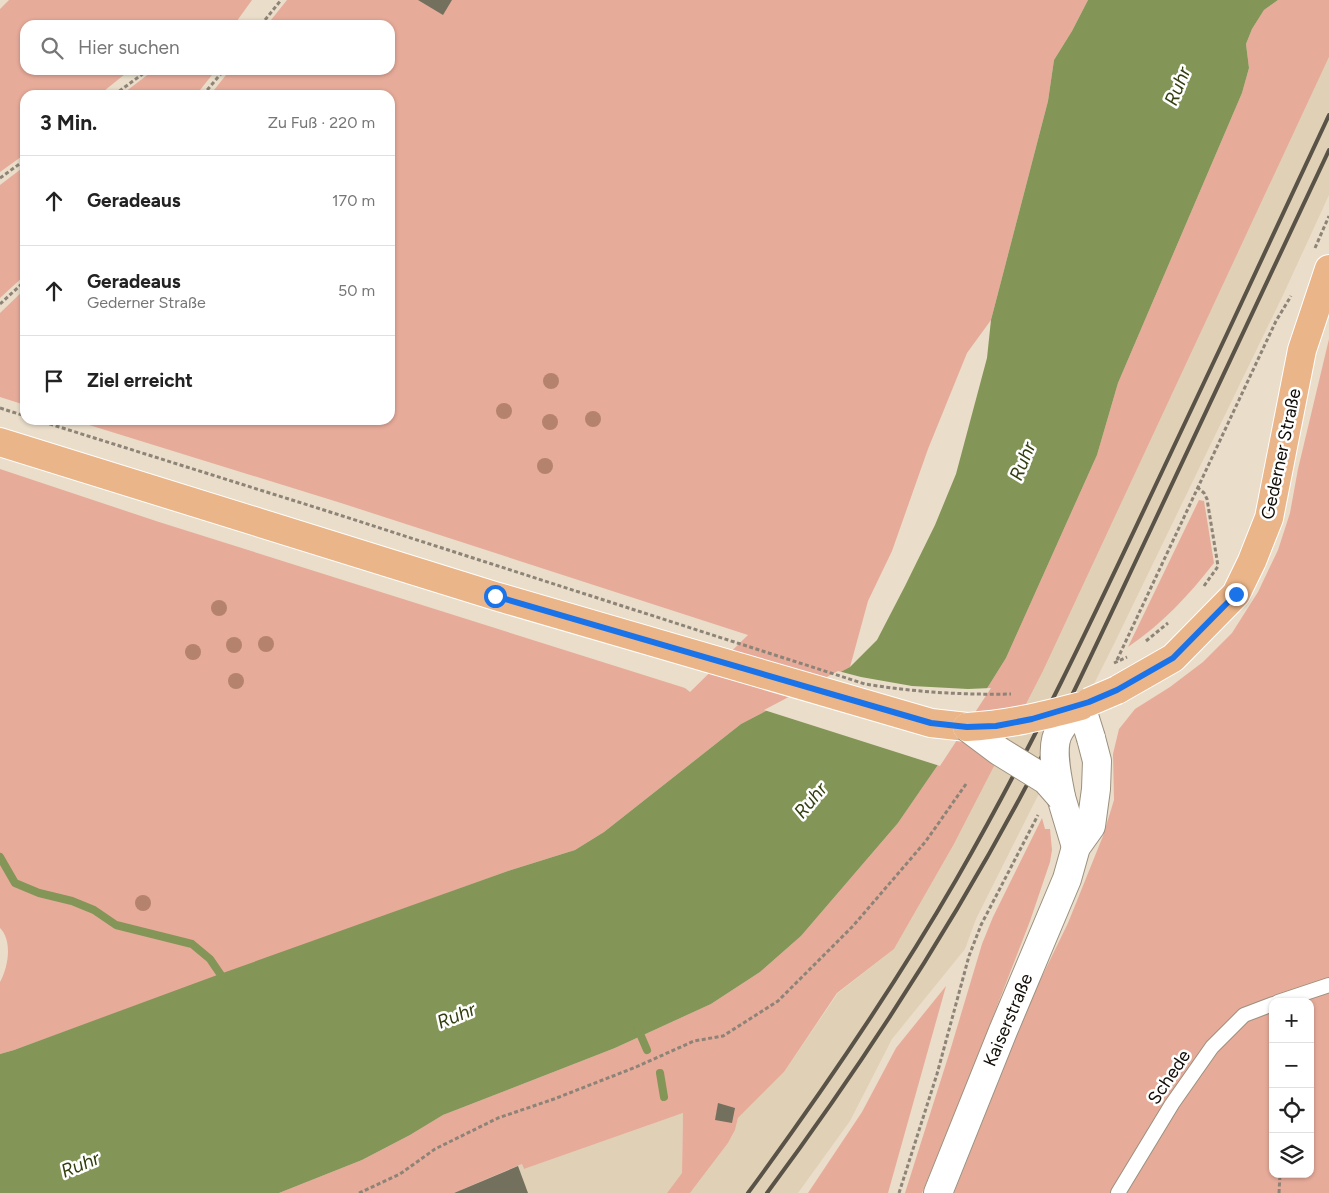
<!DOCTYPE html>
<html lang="de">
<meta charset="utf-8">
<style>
:root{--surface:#fff;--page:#f2f2f2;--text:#222;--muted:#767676;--line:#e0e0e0}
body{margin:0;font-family:Figtree,sans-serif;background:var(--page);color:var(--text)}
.controls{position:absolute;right:15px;bottom:15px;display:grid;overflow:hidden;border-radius:10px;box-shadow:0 1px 4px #0004}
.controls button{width:45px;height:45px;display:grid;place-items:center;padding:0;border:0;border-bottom:1px solid var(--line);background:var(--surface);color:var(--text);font:25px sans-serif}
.stop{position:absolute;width:15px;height:15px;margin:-11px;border:4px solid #1a73e8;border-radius:50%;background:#fff}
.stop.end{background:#1a73e8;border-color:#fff;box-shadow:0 1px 5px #0008}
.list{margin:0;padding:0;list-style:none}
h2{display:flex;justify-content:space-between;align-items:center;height:65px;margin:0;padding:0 20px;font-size:21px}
h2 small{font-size:16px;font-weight:400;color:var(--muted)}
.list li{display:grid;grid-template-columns:32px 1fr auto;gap:15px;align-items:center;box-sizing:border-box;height:90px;padding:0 20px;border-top:1px solid var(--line)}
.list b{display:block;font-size:19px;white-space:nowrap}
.list p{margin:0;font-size:16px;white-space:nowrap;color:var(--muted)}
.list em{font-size:16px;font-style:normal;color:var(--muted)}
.icon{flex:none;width:28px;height:28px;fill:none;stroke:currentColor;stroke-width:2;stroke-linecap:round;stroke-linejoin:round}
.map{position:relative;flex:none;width:1329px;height:1193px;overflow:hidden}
.search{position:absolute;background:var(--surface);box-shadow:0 1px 4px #0004;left:20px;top:20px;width:375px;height:55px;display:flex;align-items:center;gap:12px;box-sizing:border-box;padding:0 18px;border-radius:15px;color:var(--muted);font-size:19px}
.panel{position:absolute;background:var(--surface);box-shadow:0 1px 4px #0004;left:20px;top:90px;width:375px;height:335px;border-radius:15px}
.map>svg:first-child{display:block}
.built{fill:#e0d0b6}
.green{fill:#e7ab9a;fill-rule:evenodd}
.water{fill:#839557}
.pier{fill:#eaddca}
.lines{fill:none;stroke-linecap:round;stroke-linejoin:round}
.stream{stroke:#839557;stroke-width:8}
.building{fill:#73705d}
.lane-casing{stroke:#9b907e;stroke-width:16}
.street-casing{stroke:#9b907e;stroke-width:30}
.primary-casing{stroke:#fff;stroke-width:30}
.path{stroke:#8d8477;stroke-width:3;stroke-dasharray:4 2.5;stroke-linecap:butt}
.lane{stroke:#fff;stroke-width:14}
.street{stroke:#fff;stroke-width:28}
.primary{stroke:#eab588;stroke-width:28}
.rail{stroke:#595247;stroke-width:4}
.street-bridge-casing{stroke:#9b907e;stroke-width:30;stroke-linecap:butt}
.primary-bridge-casing{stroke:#fff;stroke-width:30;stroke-linecap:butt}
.path-bridge{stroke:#8d8477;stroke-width:3;stroke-dasharray:4 2.5;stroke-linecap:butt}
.street-bridge{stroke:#fff;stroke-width:28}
.primary-bridge{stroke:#eab588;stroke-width:28}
.tree{fill:#b5826d}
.route{stroke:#1a73e8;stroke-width:6}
.labels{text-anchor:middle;stroke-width:5;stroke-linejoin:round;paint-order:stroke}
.street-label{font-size:18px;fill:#100c06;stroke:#fff}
.water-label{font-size:19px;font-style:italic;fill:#343f0f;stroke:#fff}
</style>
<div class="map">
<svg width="1329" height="1193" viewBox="0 0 1329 1193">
<rect width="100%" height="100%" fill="#eaddca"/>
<!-- built -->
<g class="built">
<path d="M1329,57V195L1284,293L1114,644L976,919L965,949L892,1039L850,1121L798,1193H690L728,1143L735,1130L738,1118L784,1072L838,993L894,949L954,844L1043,671Z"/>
<path d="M683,1113L682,1173L667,1193H454L522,1164L524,1169Z"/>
</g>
<!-- green -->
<g class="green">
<path d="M9,0H252L234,25H25V70H130L99,95H25V154L0,172V9Z"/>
<path d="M287,0H1088L1072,31L1054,60L1048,101L991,320L967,353L928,449L892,551L868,601L850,667L741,724L604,832L575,850L511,870L14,1050L0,1054V982C8,968 13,941 0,928V469L159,522L685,688L690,692L748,635L341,503L73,420H390V95H210L230,70H390V25H267Z"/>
<path d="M1278,0H1329V57L1043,671L954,844L894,949L837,993L784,1072L738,1118L735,1130L728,1143L690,1193H667L682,1173L683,1113L524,1169L522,1164L454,1193H279L362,1160L410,1135L443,1115L615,1048L711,1004L760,972L801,936L898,823L953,743L1006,658L1097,455L1118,383L1242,93L1249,68L1246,44L1252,29L1264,10Z"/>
<path d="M154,70H216L196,95H121Z"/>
<path d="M25,166V275L0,298V185Z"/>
<path d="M25,289V405L0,397V313Z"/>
<path d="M1329,339V1193H954L1032,997L1068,923L1103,836L1114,800L1113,754L1119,729L1135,709L1170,687L1203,662L1232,633L1258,592L1278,550L1290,513L1298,469ZM1273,1002H1310V1174H1273Z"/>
<path d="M1199,500L1204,501L1214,563C1189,595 1162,624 1128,647Z"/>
<path d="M1042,818L1045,829H1050L1052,850L1050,862L1030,921L977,1058L922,1193H905L950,1051L982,944L993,917Z"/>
<path d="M946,986L888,1193H808L862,1112L896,1048Z"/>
</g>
<!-- water -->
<path class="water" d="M1088,0H1278L1264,10L1252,29L1246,44L1249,68L1242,93L1118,383L1097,455L1006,658L953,743L898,823L801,936L760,972L711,1004L615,1048L443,1115L410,1135L362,1160L279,1193H0V1054L14,1050L220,974L511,870L575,850L604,832L741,724L850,667L877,640L905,586L935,525L956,474L987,358L991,320L1048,101L1054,60L1072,31Z"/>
<!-- pier -->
<path class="pier" d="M838,671L861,677L912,686L968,689L991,688L940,766L764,710Z"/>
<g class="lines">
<!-- stream -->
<g class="stream">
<path d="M0,857L15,883L39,893L72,901L94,910L116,925L192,944L210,959L225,981"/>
<path d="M638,1029L647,1050"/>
<path d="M660,1073L664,1097"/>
</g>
</g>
<!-- building -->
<g class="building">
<path d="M418,0H452L443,15Z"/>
<path d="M718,1103L735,1108L732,1123L715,1120Z"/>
<path d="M518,1166L528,1193H454Z"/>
</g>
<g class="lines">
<defs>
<g id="lane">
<path d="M1278,1002L1329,985"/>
<path d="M1118,1193L1172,1104L1212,1047L1244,1015L1273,1004"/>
</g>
<g id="street">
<path d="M1061,797L1076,847"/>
<path d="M938,1193L1003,1031L1067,879L1076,847L1091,826L1096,789L1097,761L1091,738"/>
</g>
<g id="primary">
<path d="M0,442L495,596L931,723L967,727"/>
<path d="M1117,690L1173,658L1236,594L1252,561L1269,518L1302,350L1329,269"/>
</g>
</defs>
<!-- lane casing -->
<use href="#lane" class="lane-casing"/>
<!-- street casing -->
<use href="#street" class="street-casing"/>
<!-- primary casing -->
<use href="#primary" class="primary-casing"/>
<!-- path -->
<g class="path">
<path d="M261,25L281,0"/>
<path d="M114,95L148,70"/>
<path d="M203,95L224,70"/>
<path d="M0,178L25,160"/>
<path d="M1315,248L1329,216"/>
<path d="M0,304L25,281"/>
<path d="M0,408L25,416"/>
<path d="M1197,487L1204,493L1207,499L1218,566"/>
<path d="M1204,586L1219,565"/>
<path d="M1146,641L1168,623"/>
<path d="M1117,660L1276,321L1291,296"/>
<path d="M359,1193L400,1174L435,1149L498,1118L554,1099L636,1067L694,1041L723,1036L778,1001L853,926L926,841L966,784"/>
<path d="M899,1193L937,1074L969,956L981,925L1038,815"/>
<path d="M1279,1193L1280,1174"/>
</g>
<!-- lane -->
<use href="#lane" class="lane"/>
<!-- street -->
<use href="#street" class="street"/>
<!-- primary -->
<use href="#primary" class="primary"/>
<!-- rail -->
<g class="rail">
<path d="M748,1193C822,1092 893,989 956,880C1031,750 1095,614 1159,478C1216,357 1273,237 1329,115"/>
<path d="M767,1193C870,1054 964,908 1043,754C1080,681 1114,607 1149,533C1210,406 1269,278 1329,150"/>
</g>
<defs>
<g id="street-bridge">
<path d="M1081,706L1091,738"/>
<path d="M967,727L999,751L1046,780L1061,797"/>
<path d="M1061,797C1058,779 1049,746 1060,730C1065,721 1074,713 1081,706"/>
</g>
<g id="primary-bridge">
<path d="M1089,702L1117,690"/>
<path d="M967,727C1007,725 1043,716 1081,706"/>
</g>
</defs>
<!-- street-bridge casing -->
<use href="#street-bridge" class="street-bridge-casing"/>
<!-- primary-bridge casing -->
<use href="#primary-bridge" class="primary-bridge-casing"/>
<!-- path-bridge -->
<g class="path-bridge">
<path d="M37,420L327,511L865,684C914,692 961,695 1011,694"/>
<path d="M1114,663L1127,657"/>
</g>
<!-- street-bridge -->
<use href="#street-bridge" class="street-bridge"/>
<!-- primary-bridge -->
<use href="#primary-bridge" class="primary-bridge"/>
</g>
<!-- trees -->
<g class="tree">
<circle cx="551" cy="381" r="8"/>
<circle cx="504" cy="411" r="8"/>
<circle cx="593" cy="419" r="8"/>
<circle cx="550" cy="422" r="8"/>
<circle cx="545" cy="466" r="8"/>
<circle cx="219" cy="608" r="8"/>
<circle cx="266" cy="644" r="8"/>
<circle cx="234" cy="645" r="8"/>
<circle cx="193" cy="652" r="8"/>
<circle cx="236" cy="681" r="8"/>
<circle cx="143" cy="903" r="8"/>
</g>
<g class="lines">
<!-- route -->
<path class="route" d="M495,596L931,723L967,727L996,726L1032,719L1089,702L1117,690L1173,658L1236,594"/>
</g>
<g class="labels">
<!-- street labels -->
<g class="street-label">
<text transform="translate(1281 454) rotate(-78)" y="6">Gederner Straße</text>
<text transform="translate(1008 1020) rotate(-67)" y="6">Kaiserstraße</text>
<text transform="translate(1169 1077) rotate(-56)" y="6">Schede</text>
</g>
<!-- water labels -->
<g class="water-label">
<text transform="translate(1177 86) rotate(-68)" y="7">Ruhr</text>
<text transform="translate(1022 461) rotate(-68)" y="7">Ruhr</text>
<text transform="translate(810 800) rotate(-50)" y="7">Ruhr</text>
<text transform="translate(456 1015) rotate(-22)" y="7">Ruhr</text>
<text transform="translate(80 1164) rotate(-22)" y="7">Ruhr</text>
</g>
</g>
</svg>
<div class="controls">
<button>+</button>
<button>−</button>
<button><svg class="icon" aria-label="locate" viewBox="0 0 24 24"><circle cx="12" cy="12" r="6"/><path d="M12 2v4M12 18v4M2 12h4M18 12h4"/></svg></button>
<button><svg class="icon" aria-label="layers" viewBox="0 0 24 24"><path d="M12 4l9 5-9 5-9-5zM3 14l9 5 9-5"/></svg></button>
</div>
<div class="stop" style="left:495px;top:596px"></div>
<div class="stop end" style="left:1236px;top:594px"></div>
<div class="search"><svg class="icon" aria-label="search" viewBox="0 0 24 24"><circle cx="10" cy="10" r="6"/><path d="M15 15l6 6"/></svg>Hier suchen</div>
<section class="panel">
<h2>3 Min.<small>Zu Fuß · 220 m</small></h2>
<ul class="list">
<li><svg class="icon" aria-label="ahead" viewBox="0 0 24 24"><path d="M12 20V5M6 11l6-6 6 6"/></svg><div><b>Geradeaus</b></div><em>170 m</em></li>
<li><svg class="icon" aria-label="ahead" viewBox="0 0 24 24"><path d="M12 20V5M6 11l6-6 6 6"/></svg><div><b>Geradeaus</b><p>Gederner Straße</p></div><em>50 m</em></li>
<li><svg class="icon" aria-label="arrive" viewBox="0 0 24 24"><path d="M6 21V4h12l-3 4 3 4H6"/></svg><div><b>Ziel erreicht</b></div></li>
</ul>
</section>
</div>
